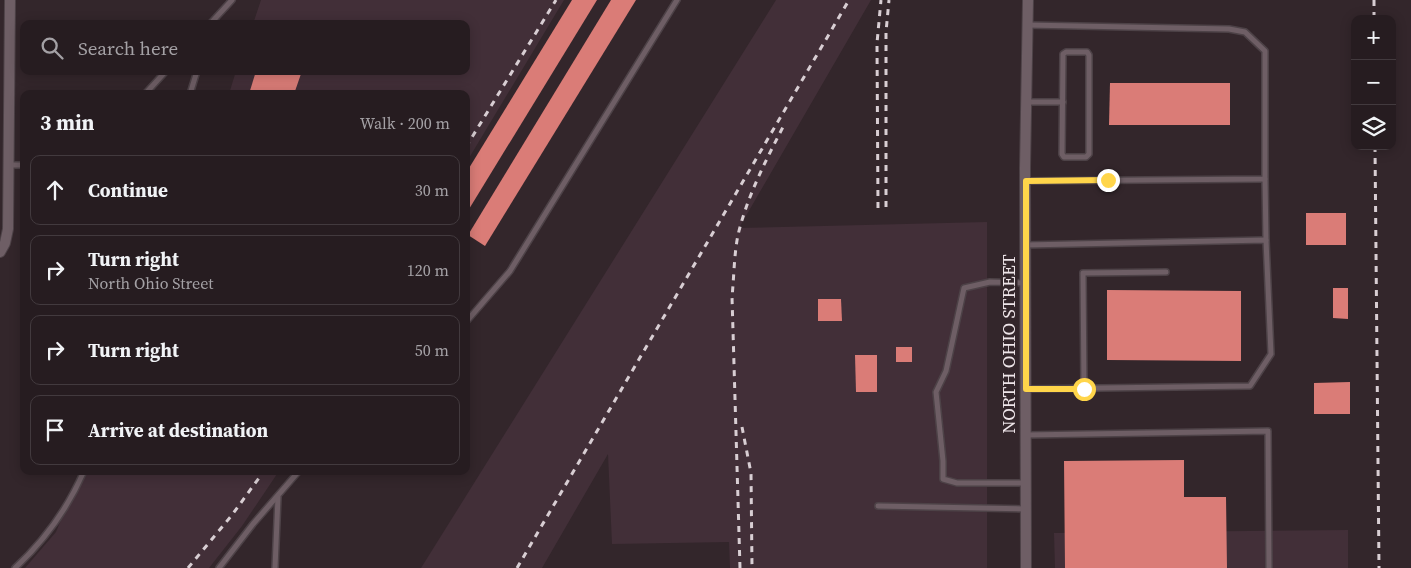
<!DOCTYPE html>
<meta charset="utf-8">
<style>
:root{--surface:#261c20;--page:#32292d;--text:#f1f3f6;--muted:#a4a1a5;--line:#423a3e}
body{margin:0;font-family:"Source Serif 4",serif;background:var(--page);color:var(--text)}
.controls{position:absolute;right:15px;top:15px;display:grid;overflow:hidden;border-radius:10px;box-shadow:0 2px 12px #0003}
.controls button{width:45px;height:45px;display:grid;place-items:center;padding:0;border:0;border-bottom:1px solid var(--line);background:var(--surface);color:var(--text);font:25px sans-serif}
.stop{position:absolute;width:15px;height:15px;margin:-11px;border:4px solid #ffd54a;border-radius:50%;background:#fff}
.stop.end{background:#ffd54a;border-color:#fff;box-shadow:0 1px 5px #0008}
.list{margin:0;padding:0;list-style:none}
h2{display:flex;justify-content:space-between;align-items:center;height:65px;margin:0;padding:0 20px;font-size:21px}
h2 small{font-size:16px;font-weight:400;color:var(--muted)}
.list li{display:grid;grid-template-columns:32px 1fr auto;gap:15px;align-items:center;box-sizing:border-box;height:70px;margin:0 10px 10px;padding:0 10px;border:1px solid var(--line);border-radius:10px}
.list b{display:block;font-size:19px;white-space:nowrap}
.list p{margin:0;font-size:16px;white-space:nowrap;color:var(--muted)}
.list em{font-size:16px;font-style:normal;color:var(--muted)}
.icon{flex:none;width:28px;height:28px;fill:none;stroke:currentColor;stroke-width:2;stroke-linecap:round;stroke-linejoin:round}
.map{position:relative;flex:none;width:1411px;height:568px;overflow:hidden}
.search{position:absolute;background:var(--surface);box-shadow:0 2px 12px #0003;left:20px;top:20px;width:450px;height:55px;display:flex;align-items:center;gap:12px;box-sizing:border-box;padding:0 18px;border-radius:10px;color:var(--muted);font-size:19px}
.panel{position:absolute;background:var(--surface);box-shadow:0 2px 12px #0003;left:20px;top:90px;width:450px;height:385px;border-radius:10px}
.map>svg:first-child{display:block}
.built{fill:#422f38}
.building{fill:#da7c77}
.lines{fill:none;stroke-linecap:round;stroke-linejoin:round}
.service-casing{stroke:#4d4247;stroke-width:8}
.minor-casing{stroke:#4d4247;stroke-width:12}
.service{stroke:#6e5e65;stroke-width:5}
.minor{stroke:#6e5e65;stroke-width:10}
.rail{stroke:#d8ced3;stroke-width:3;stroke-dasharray:6 6;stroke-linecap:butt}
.route{stroke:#ffd54a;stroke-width:6}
.labels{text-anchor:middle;stroke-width:5;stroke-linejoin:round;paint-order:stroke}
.street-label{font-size:18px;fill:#eee5e9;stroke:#33262b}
</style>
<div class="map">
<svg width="1411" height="568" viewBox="0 0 1411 568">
<rect width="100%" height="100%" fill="#33262b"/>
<!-- built -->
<g class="built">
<path d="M261,0H564L466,163V94H229L236,71H466V24H253Z"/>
<path d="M776,0H871L739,228L987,222V568H730L729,542L612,544L608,454L542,568H421Z"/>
<path d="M81,471H279L242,526L209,568H25L56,532Z"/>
<path d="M1348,530V568H1055L1054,533Z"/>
</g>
<!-- building -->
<g class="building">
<path d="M572,0H597L466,214V173Z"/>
<path d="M611,0H636L485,246L468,235Z"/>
<path d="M256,71H302L294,94H249Z"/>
<path d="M1110,83H1230V125H1109Z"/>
<rect x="1306" y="213" width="40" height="32"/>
<path d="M1333,288H1348V319L1333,318Z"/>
<path d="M1107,290L1241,291V361L1107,360Z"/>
<path d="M818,299H841L842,321H818Z"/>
<rect x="896" y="347" width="16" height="15"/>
<path d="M855,355H877V392H856Z"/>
<path d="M1350,382V414H1314V383Z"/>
<path d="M1184,460V497H1226L1227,568H1065L1064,461Z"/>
</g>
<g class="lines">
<defs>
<g id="service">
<path d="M210,24L232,0"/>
<path d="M1066,52H1087L1089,55V154L1086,157H1064L1062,154L1063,54Z"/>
<path d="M145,94L166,71"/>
<path d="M190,94L197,71"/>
<path d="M1026,102H1063"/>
<path d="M9,165H24"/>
<path d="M1265,179L1266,240"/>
<path d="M1025,181L1265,179V51L1245,32L1229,29L1027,25"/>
<path d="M1025,245L1266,240L1271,354L1250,386L1026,389"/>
<path d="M1025,283L990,282L964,288L946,371L936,392L943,461V479L957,483H1026"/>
<path d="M466,322L510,271L677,0"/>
<path d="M1084,389L1083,273L1166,272"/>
<path d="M1026,435L1268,431L1269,568"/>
<path d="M878,506L1026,509"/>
<path d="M15,568C44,541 68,508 84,471"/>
<path d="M219,568L253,524L299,471"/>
<path d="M275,568L278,497"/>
</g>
<g id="minor">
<path d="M0,252L5,243L8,229L10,0"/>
<path d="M1026,568L1025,168L1028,0"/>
</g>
</defs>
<!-- service casing -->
<use href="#service" class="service-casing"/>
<!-- minor casing -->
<use href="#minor" class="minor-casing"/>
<!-- service -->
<use href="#service" class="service"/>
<!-- minor -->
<use href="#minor" class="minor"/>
<!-- rail -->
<g class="rail">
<path d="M1374,0V19"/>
<path d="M1375,146L1379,568"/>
<path d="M466,147L556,0"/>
<path d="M886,207V32L889,0"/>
<path d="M878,208L877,43L881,0"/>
<path d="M742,427L751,473L752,568"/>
<path d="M188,568L232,515L264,471"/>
<path d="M517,568L849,0"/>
<path d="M740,568L732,297C734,277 734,255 738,235C747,197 765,162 783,127"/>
</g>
</g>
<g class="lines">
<!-- route -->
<path class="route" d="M1084,389H1026V181L1108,180"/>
</g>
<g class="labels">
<!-- street labels -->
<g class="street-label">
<text transform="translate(1009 344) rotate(-90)" y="6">NORTH OHIO STREET</text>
</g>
</g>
</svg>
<div class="controls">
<button>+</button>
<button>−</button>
<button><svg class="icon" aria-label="layers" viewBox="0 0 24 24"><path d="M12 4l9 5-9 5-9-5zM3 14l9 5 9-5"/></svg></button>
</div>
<div class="stop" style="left:1084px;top:389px"></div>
<div class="stop end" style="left:1108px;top:180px"></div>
<div class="search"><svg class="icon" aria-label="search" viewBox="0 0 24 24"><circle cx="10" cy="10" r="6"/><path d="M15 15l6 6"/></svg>Search here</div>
<section class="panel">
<h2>3 min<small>Walk · 200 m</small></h2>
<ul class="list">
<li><svg class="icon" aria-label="ahead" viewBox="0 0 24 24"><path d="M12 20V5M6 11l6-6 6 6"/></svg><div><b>Continue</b></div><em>30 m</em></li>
<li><svg class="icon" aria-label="right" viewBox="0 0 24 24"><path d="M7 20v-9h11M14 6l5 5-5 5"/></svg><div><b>Turn right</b><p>North Ohio Street</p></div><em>120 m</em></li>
<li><svg class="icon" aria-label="right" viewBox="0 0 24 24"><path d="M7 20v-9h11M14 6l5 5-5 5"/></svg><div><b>Turn right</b></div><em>50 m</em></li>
<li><svg class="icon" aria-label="arrive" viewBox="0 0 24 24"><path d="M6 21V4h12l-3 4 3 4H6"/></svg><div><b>Arrive at destination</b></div></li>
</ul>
</section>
</div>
